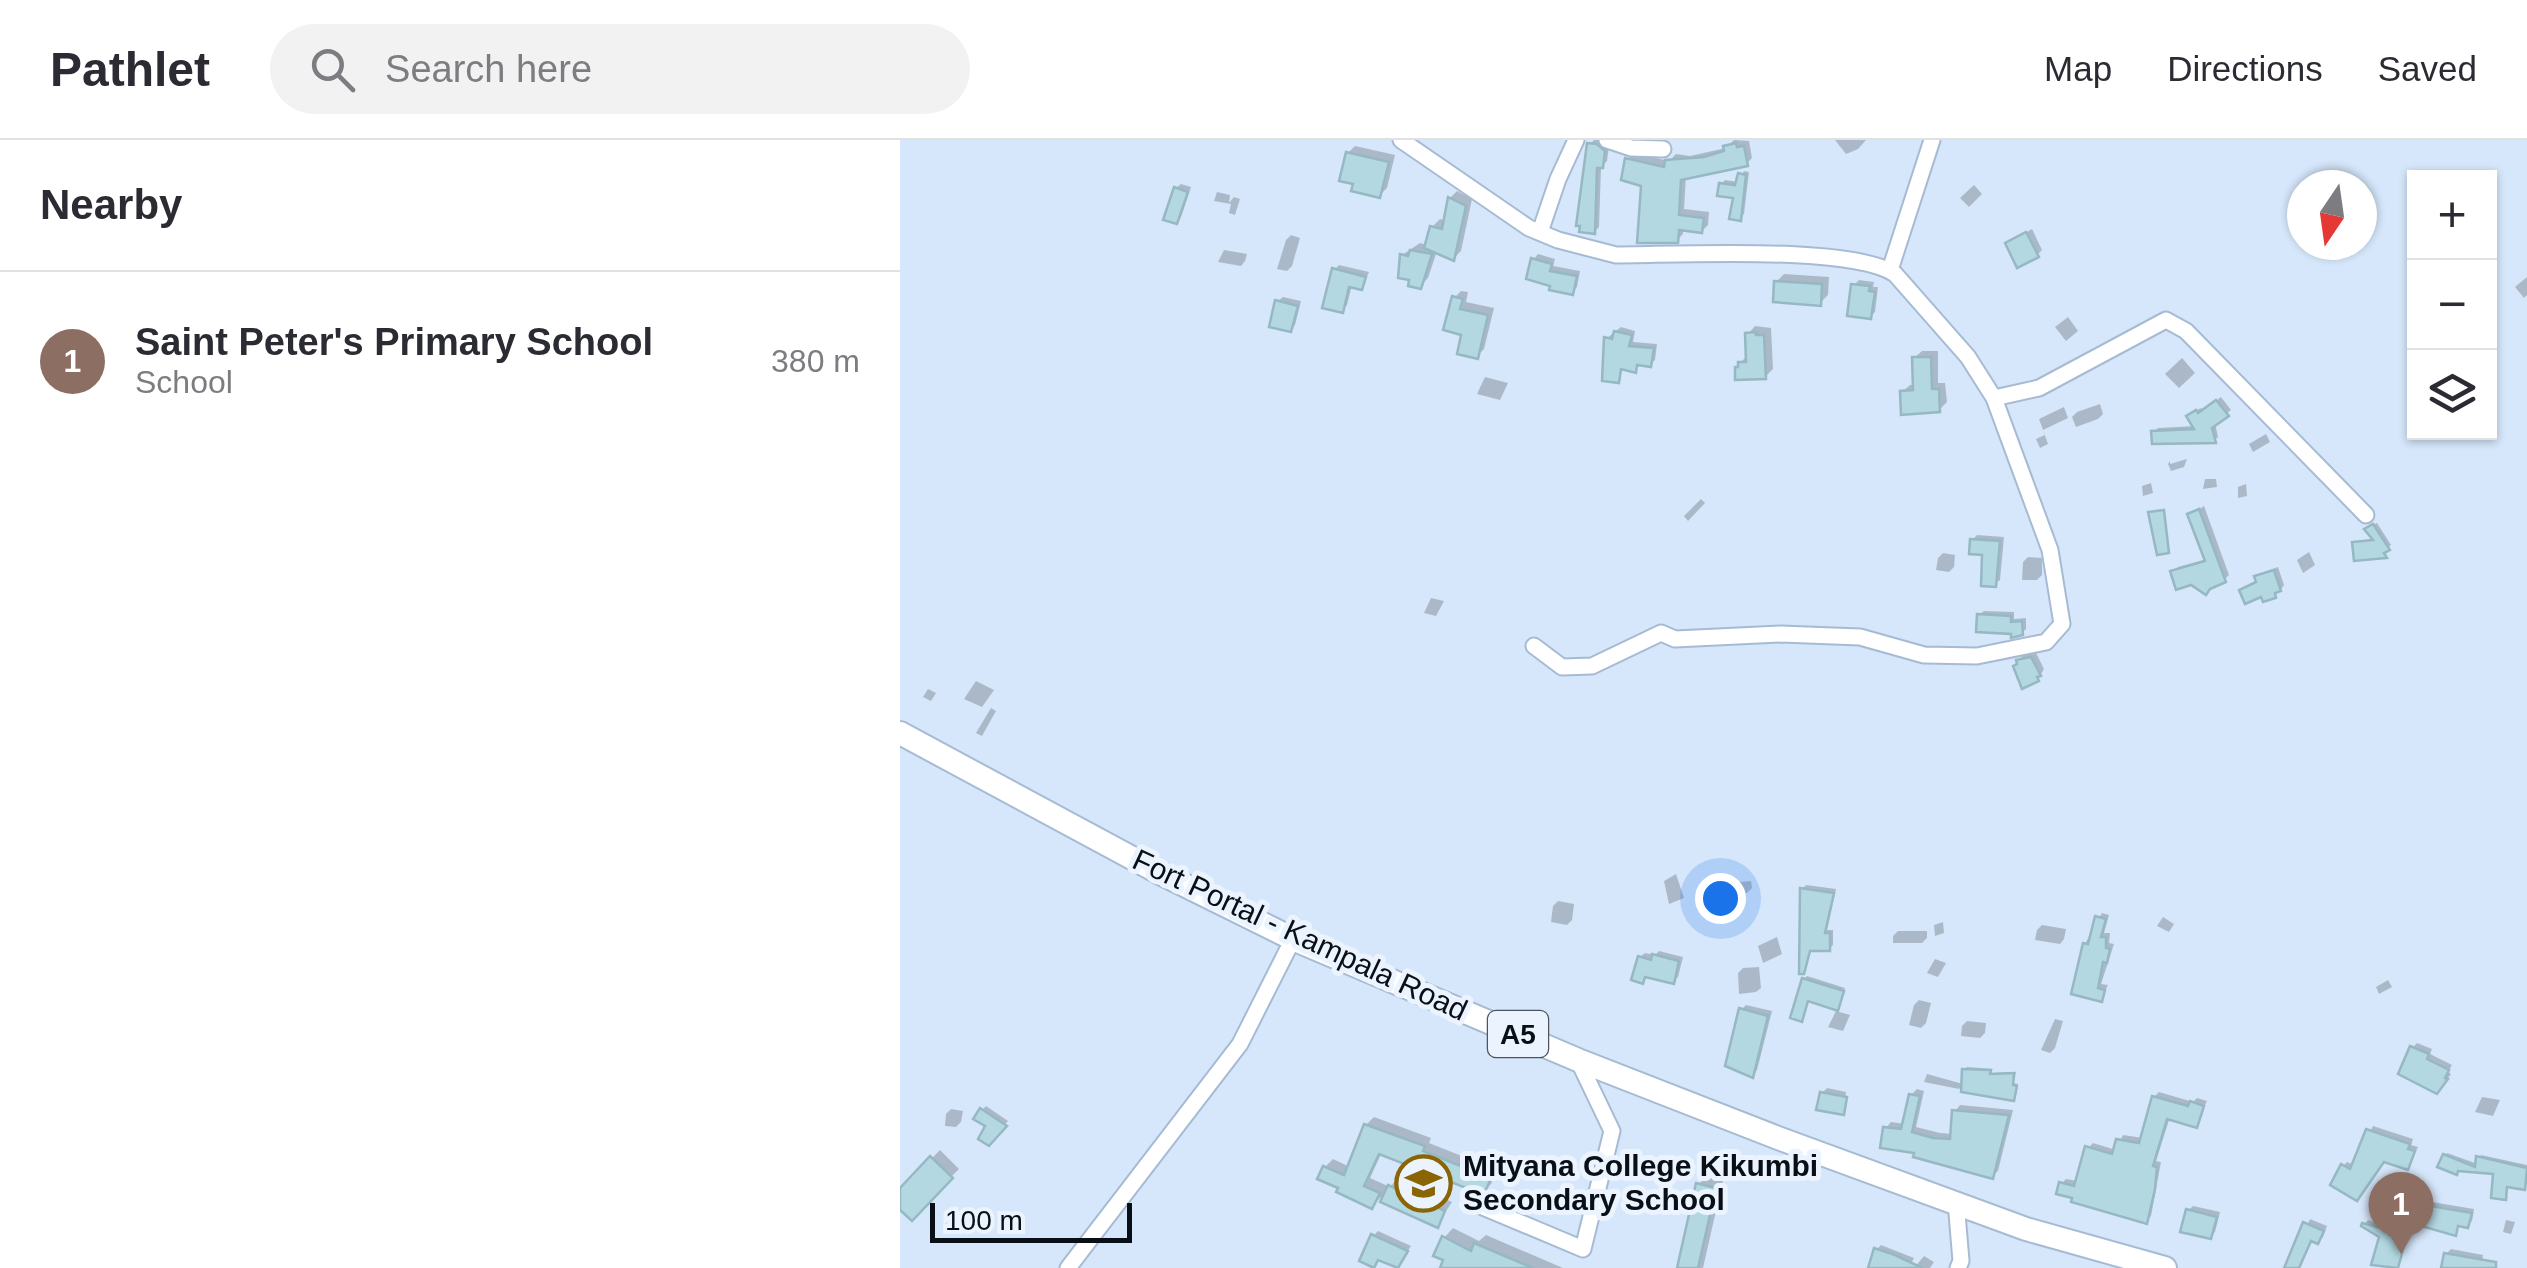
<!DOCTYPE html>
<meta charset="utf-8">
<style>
:root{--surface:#fff;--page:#f2f2f3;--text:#2b2b33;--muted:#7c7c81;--line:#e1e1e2;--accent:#7c3aed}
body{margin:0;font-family:Arial,sans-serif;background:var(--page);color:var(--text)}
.controls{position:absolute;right:30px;top:30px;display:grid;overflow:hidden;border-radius:0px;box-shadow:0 2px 8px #0004}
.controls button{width:90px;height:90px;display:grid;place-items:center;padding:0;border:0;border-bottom:2px solid var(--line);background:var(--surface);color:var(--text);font:50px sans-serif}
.compass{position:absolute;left:1387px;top:30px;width:90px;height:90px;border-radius:50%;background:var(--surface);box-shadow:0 2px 8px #0004;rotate:193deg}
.scale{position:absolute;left:30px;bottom:25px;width:202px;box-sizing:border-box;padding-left:10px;border:5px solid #080f17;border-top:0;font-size:28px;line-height:35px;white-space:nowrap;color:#080f17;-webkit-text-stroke:8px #ebf4fe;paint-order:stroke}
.you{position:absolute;left:820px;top:758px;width:35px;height:35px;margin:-25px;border:8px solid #fff;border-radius:50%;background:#1a73e8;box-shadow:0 0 0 15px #1a73e833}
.badge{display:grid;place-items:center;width:65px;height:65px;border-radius:50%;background:var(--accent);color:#fff;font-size:32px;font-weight:700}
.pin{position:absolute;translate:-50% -82px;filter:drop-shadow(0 2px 5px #0008)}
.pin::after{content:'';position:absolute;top:52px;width:35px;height:30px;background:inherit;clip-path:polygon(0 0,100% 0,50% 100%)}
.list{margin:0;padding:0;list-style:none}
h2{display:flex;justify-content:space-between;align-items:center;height:130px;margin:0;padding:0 40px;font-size:42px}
h2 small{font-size:32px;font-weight:400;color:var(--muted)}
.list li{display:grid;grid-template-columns:65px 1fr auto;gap:30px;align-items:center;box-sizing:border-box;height:180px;padding:0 40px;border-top:2px solid var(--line)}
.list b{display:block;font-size:38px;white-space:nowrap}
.list p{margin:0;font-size:32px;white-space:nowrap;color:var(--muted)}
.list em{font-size:32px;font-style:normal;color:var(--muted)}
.icon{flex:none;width:55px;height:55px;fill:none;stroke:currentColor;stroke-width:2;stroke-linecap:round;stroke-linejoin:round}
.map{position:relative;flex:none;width:1627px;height:1128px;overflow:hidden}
header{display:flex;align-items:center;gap:60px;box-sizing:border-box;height:140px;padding:0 50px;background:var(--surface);border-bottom:2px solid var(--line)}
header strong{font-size:48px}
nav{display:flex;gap:55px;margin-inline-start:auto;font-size:35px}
.search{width:700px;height:90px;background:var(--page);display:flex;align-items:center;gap:25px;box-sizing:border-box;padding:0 35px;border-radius:55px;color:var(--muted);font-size:38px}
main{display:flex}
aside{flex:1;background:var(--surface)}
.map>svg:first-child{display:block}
.shadow{fill:#0003}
.building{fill:#b4d8e2;stroke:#95b8c3;stroke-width:2.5}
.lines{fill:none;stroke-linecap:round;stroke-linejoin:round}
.street-casing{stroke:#a6bbd3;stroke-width:19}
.primary-casing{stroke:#a6bbd3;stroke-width:26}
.street{stroke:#fff;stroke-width:15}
.primary{stroke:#fff;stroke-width:22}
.labels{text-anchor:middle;stroke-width:10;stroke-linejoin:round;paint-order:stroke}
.shield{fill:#ebf4fe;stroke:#4c545c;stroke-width:2.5}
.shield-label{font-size:28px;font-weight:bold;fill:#080f17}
.street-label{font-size:30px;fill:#080f17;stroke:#ebf4fe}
.poi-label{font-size:30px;font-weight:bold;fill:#080f17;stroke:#ebf4fe;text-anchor:start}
</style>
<header>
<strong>Pathlet</strong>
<div class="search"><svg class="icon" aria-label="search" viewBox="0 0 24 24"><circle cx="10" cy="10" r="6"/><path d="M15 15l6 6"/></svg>Search here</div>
<nav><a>Map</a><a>Directions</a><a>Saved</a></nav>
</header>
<main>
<aside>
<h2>Nearby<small></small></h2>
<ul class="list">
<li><span class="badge" style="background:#8d6e63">1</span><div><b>Saint Peter's Primary School</b><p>School</p></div><em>380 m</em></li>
</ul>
</aside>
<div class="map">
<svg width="1627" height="1128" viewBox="0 0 1627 1128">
<rect width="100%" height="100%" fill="#d6e7fb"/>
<!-- shadow -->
<g class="shadow">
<path d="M694,0H702L709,6L707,21L701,27L699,87L694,92L689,5Z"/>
<path d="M834,0L849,1L852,18L846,24L786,36L784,69L809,72L808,85L802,91L783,88V94L777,100L728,19L734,13L769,21L776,14L790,16L826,8Z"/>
<path d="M935,0H966L958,9L946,14Z"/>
<path d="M455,6L495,15L487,48L480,55L448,13Z"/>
<path d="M844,31L849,32L844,74L840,78L836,56L821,44L825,40L838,42Z"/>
<path d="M281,44L291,47L281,77L276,82V48Z"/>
<path d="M1074,45L1082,54L1069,67L1060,58Z"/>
<path d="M557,51L572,59L561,111L554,118L537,111L528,138L520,146L502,115L520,103L527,105L532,87L540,79L546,81L550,58Z"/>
<path d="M317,52L330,55L329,63L334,57L340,59L335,75L329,73L331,64L314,61Z"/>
<path d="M1132,89L1142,110L1137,115L1108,103Z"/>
<path d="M391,95L400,98L392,126L387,131L377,129L386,100Z"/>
<path d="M324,110L347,114L345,121L341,126L318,122Z"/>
<path d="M638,114L655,119L653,126L680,131L677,147L672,152L634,119Z"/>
<path d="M439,125L469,132L462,147L452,145L447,165L442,170L434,130Z"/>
<path d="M884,134L929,137L928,155L920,163L876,142Z"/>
<path d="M1627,137V155L1624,158L1615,147Z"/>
<path d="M959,140L974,142L973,147H978L975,172L970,177L954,145Z"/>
<path d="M561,151L568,152L566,162L594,168L584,209L577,216L564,193L554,158Z"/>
<path d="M383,157L401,161L395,185L390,190L378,161Z"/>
<path d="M1168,177L1178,191L1166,201L1155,187Z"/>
<path d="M855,186L871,188L873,229L865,237L840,223L848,215V194Z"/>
<path d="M721,187L735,191L733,202L757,204L755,220L750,224L740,225L735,230L724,227L718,240L707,198Z"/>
<path d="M1022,211H1038V243H1045L1047,262L1039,270L1002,252L1010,245H1015L1014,218Z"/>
<path d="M1282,218L1295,233L1279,248L1265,234Z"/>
<path d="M585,237L608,243L600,260L577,254Z"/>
<path d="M1321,257L1331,270L1315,283L1318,297L1314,301L1254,292L1258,288L1295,286L1293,272L1301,268L1303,271Z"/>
<path d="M1200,264L1203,274L1198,279L1176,287L1172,277L1177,272Z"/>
<path d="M1164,267L1168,278L1143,290L1148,304L1140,308L1136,299L1145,295L1139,279Z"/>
<path d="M1366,294L1370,302L1353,312L1349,304Z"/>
<path d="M1287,319L1284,327L1271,331L1268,324L1270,321V324Z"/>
<path d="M1305,339H1316L1317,347L1303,349Z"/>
<path d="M1251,343L1253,353L1243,356L1242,346Z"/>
<path d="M1346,344L1347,356L1338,358V347Z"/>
<path d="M801,359L805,363L788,381L784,376Z"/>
<path d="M1304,366L1329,435L1324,440L1273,432L1278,427L1307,419L1290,375Z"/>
<path d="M1477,383L1491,405L1486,409L1488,413L1456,418L1454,403L1474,398L1470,386Z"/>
<path d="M1077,395L1104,397L1100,440L1095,444L1085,413L1072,400Z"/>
<path d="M1409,412L1415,425L1403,433L1397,420Z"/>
<path d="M1043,413L1055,415L1054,427L1049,432L1036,430L1038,418Z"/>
<path d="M1128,417L1142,418V435L1137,440H1122L1123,422Z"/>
<path d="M1378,427L1384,445L1378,453L1373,440L1342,450L1358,441L1357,437L1361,433Z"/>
<path d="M531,458L544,461L536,476L524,473Z"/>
<path d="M1084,471L1114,472V479L1126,478V489L1122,493L1079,475Z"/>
<path d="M1136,513L1144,529L1138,539L1118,520L1123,516Z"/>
<path d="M76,541L94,550L82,567L64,559Z"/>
<path d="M28,549L36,553L31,561L23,557Z"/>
<path d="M91,568L96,571L82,596L76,593Z"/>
<path d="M776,734L784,758L769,764L764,741Z"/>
<path d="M851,741L852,748L847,753L824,755V748L828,743Z"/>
<path d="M906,745L936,749L927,790H933V805L929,809L912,808L903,832L902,749Z"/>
<path d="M658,761L674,764L672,780L667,785L651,782L653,766Z"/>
<path d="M1202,773L1209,775L1204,793H1210L1209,803L1214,804L1201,844L1208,845L1201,859L1185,804Z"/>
<path d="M1263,777L1274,784L1269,792L1257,786Z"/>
<path d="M1043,782L1044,793L1035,796L1034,785Z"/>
<path d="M1142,785L1166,789L1164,799L1160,804L1135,800L1137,790Z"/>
<path d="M998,791H1027V798L1022,803H993V796Z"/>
<path d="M877,797L882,814L863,823L858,806Z"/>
<path d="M759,811L783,817L778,837L773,841L748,835L743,841L740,817L745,813L755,815Z"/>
<path d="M1035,819L1046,823L1038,837L1027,833Z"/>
<path d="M859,827L861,848L856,852L839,854L838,833L843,828Z"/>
<path d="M907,836L945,848L940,865L938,868L909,859L904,839Z"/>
<path d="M1488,840L1492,847L1479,854L1476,847Z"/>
<path d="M1019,860L1031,863L1026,883L1021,888L1009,885L1014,865Z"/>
<path d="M846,865L872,871L857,930L852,935L841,870Z"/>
<path d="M936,871L950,875L943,891L928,887Z"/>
<path d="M1155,879L1163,881L1155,908L1150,913L1141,910Z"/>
<path d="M1067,881L1086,883L1085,893L1080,898L1061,896L1062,886Z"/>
<path d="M1517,903L1532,909L1530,914L1552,925L1548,932L1551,934L1542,946L1512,908Z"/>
<path d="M1067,927L1092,929V933L1116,932L1114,943L1118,944L1116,956L1113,958L1064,930Z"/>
<path d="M1027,934L1063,944L1059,949L1024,942Z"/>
<path d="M927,948L946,952L943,972L922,953Z"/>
<path d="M1017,949L1024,951L1016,987L1040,993L1053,994L1055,971L1060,965L1113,970L1098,1031L1092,1036L1017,1011L986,988L991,982L1005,984L1011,955Z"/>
<path d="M1259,952L1293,962L1297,958L1307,961L1296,985L1270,977L1256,1021L1261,1022L1251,1076L1246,1081L1161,1044L1166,1039L1178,1041L1188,1008L1193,1003L1216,1010L1223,995L1243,998L1254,957Z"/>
<path d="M1582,957L1600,960L1593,976L1575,972Z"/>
<path d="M86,966L108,981L89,1003L88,985L82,970Z"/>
<path d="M51,969L63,971L61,982L56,987L45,986L46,974Z"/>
<path d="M474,977L531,998L529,1003L597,1030L591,1044L583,1052L482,1012L470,1038L490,1047L498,1038L552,1062L537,1085L488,1050L472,1066L441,1047L425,1027L433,1019L450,1027L466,985Z"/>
<path d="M1473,986L1513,999L1511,1005L1518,1007L1508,1027L1485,1019L1461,1054L1443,1026L1447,1022L1454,1025Z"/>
<path d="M40,1010L59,1029L11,1077L0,1066V1051Z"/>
<path d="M1547,1013L1578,1024L1581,1015L1627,1025V1044L1624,1047L1609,1044L1605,1057L1596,1032L1560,1028L1545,1016Z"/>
<path d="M806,1037L823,1040L803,1128H780L798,1045Z"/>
<path d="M1508,1058L1574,1069L1572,1081L1568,1085L1560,1083L1555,1093L1504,1063Z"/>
<path d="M1293,1066L1320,1072L1315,1092L1310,1096L1288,1071Z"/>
<path d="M1410,1079L1427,1086L1423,1097L1418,1102L1413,1099L1400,1128H1387Z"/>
<path d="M1468,1080L1508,1095L1497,1128L1474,1123L1482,1096L1464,1085Z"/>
<path d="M1606,1080L1615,1082L1611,1094L1603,1092Z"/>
<path d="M553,1088L579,1101L586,1095L663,1128H542L547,1119L544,1098Z"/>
<path d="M478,1091L511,1106L497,1127L480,1118L474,1125V1095Z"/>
<path d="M981,1105L1014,1118L1009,1128H978L976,1110Z"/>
<path d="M1551,1109L1583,1115L1581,1128H1544L1546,1114Z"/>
<path d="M1024,1116L1034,1122L1030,1128H1014Z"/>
</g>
<!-- building -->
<g class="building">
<path d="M687,3L697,4L705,11L703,28H697L695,94L679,92L680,86H676Z"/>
<path d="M836,3L837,7L844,6L848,26L781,40L779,75L804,78L802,93L779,90L778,103H737L741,46L721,40L725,18L764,27L765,20L804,17L824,11L823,6Z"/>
<path d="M446,12L489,22L480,58L451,51L453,44L439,41Z"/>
<path d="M838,33L846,35L841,81L829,79L833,58L817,56L819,43L835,45Z"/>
<path d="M274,47L288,52L277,84L263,80Z"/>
<path d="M548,57L566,66L554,121L524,108L530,86L542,89Z"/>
<path d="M1126,92L1139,117L1117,128L1105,103Z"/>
<path d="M510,110L532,114L521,149L508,146L509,140L498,138L500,114L508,116Z"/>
<path d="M631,118L652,124L650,131L677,136L673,155L649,150L650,146L626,139Z"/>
<path d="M432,128L466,137L462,150L449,147L443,173L422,168Z"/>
<path d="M874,141L922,144L921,166L873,162Z"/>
<path d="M951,144L970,146L969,151L975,152L971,179L947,176Z"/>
<path d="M552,156L563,159L560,169L588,175L578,219L557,214L561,195L543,190Z"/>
<path d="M375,160L398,166L391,192L369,187Z"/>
<path d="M714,191L732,195L729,206L754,208L751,227L737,225L736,233L721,229L719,243L702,241L704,197L712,199Z"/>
<path d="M856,192V195H864L866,239L835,240V227H838V222H846L845,193Z"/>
<path d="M1012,217H1031L1032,249H1039L1040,272L1001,275L1000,251L1013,250Z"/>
<path d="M1316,260L1329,276L1312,288L1316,303L1252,304L1251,291L1294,289L1286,276L1296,270L1298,273Z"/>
<path d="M1299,369L1326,442L1310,449L1306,455L1291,445L1276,450L1270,431L1305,421L1287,374Z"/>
<path d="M1264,370L1269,413L1257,415L1248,372Z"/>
<path d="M1473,384L1490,410L1484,413L1487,418L1454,421L1452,402L1473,400L1464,389Z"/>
<path d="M1070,399L1100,401L1096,447L1081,446L1082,415L1069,414Z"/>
<path d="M1374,430L1381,451L1375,453L1376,458L1363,462L1361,457L1345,464L1339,450L1356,442L1354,436Z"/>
<path d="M1077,474L1111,476V482L1122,481L1123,495L1111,498V494L1076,492Z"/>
<path d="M1131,517L1141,536L1137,537L1139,541L1122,549L1113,526L1117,524L1116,520Z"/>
<path d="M900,748L934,753L925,793H930V811H910L904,834H899Z"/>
<path d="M1195,776L1206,779L1201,797H1206V808L1210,809L1207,823L1203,822L1198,848L1205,850L1202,862L1171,854L1183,803L1188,804Z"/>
<path d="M752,814L779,821L774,844L745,837L743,844L731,840L738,816L751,820Z"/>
<path d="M902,838L944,851L938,871L908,861L902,882L890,878Z"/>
<path d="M839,868L868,876L853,938L825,926Z"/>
<path d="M1510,906L1529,914L1527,919L1549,930L1545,938L1548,939L1537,954L1498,934Z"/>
<path d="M1062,929L1091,930L1090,934L1114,933L1113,945L1117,946L1114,961L1061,952Z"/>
<path d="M920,952L947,957L944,975L916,970Z"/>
<path d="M1009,954L1020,956L1012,992L1033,998L1050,999L1052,970L1109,975L1093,1039L1013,1017L1014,1013L980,1008L983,987L1001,989Z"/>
<path d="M1252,956L1288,966L1290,961L1304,966L1297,988L1267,979L1253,1026L1257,1027L1255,1049L1247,1084L1171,1062L1172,1058L1156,1054L1159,1042L1174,1046L1185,1006L1212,1014L1216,999L1239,1003Z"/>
<path d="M80,968L107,986L89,1006L78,999L85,986L73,979Z"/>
<path d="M464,984L525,1006L523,1011L591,1038L584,1055L479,1014L464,1046L480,1053L472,1069L436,1052L438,1048L417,1039L423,1026L444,1035Z"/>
<path d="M1466,989L1510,1004L1508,1009L1515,1011L1508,1030L1484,1022L1457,1061L1430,1045L1441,1024L1450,1029Z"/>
<path d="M1543,1014L1575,1027L1576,1016L1627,1028L1625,1050L1607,1047L1606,1060L1591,1058L1593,1034L1558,1031L1557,1035L1537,1027Z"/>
<path d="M30,1016L53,1038L12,1081L0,1070V1048Z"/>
<path d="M796,1043L816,1048L798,1128H777Z"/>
<path d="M488,1045L545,1071L538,1088L480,1062Z"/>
<path d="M1501,1061L1572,1073L1568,1088L1558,1086L1556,1096L1521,1086L1524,1077L1499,1071Z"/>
<path d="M1286,1069L1317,1077L1311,1099L1280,1092Z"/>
<path d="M1403,1082L1424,1091L1418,1104L1411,1101L1399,1128H1384Z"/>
<path d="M1462,1083L1492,1091L1490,1095L1506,1099L1498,1128L1471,1125L1479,1097L1461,1086Z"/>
<path d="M471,1094L508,1111L498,1128L478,1120L474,1128L459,1121Z"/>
<path d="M542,1096L571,1111L574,1103L633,1128H540L543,1120L533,1116Z"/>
<path d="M974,1108L995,1115L1022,1128H968Z"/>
<path d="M1544,1113L1596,1122V1128H1541Z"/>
</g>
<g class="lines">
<defs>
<g id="street">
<path d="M501,0L629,88L658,100L716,115C776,115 951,105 995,134L1068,217L1094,258L1150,410L1162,484L1146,502L1077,516L1024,515L960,497L881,494L775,499L761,493L692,526L662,527L634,506"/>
<path d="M707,0L731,8L763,9"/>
<path d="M640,92L658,39L676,0"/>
<path d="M990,130L1032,0"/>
<path d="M1094,258L1139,248L1266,180L1286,191L1466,375"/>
<path d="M571,1062L683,1109L712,991L678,920"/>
<path d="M1056,1062L1061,1121L1058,1128"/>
<path d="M168,1128L340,904L393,799"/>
</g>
<path id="primary" d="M0,593L260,733L393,799L678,920L878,998L1126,1089L1265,1128"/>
</defs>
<!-- street casing -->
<use href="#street" class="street-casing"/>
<!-- primary casing -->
<use href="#primary" class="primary-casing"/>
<!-- street -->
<use href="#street" class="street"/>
<!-- primary -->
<use href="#primary" class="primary"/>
</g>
<!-- icons -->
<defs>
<symbol id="school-ring" viewBox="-11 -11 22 22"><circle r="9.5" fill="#ebf4fe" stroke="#8b6404" stroke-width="1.5"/><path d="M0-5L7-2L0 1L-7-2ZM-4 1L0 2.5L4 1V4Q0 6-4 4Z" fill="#8b6404"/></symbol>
</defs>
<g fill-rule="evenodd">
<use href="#school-ring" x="492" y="1012" width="63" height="63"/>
</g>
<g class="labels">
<!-- shield labels -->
<rect class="shield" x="588" y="871" width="60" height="46" rx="8"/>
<g class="shield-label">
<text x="618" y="904">A5</text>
</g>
<!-- street labels -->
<g class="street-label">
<text transform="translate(400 795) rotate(25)" y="10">Fort Portal - Kampala Road</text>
</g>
<!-- poi labels -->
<g class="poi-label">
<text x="563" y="1036">Mityana College Kikumbi<tspan x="563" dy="34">Secondary School</tspan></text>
</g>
</g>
</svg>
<div class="controls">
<button>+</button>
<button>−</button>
<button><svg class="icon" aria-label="layers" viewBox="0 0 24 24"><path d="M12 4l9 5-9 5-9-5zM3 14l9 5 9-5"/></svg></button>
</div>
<svg class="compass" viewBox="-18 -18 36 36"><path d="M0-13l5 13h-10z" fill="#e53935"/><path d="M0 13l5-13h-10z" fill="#7c7c81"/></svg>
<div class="scale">100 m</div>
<div class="you"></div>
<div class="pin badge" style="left:1501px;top:1114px;background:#8d6e63">1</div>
</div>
</main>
